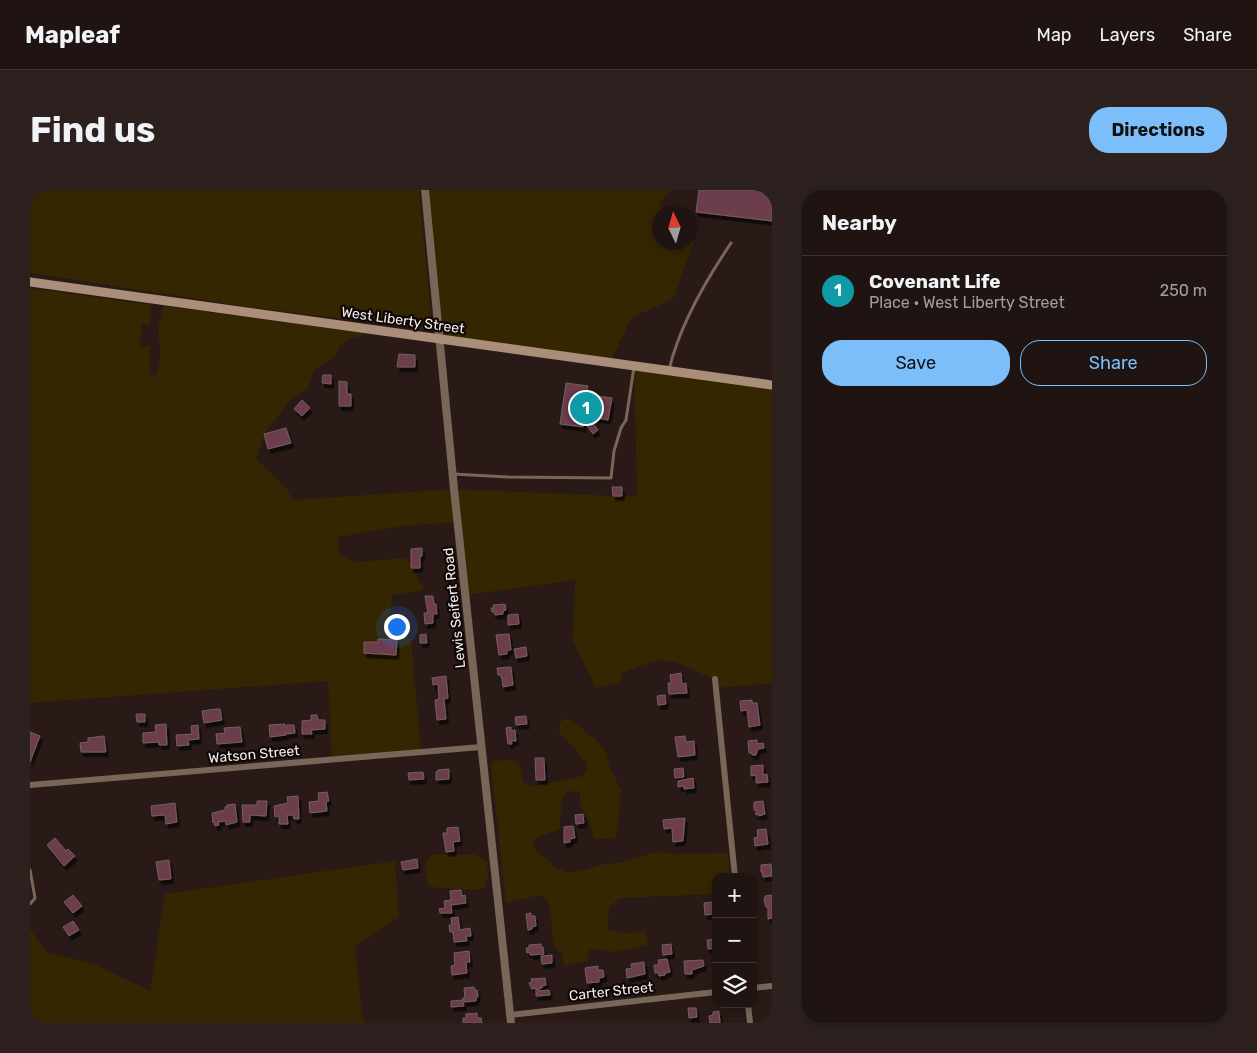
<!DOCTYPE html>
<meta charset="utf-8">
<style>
:root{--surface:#1f1411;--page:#2c211f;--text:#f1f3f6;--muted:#a19e9f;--line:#3c3331;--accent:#7cbef9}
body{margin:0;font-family:Rubik,sans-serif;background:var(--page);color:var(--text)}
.controls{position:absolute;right:15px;bottom:15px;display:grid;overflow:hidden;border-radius:10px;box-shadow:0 2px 8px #0003}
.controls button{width:45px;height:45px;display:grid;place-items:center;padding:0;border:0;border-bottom:1px solid var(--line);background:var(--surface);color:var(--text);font:25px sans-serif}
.compass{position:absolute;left:622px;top:15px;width:45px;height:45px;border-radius:50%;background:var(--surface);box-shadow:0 2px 8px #0003;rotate:355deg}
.you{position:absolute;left:366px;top:436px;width:18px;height:18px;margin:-12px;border:4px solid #fff;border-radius:50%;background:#1a73e8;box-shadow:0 0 0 8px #1a73e833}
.badge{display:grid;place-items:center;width:32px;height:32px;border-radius:50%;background:var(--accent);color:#fff;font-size:16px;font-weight:700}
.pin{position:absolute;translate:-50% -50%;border:2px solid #fff;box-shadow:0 1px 5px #0006}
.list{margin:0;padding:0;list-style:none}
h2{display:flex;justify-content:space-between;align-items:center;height:65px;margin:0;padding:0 20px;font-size:21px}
h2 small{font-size:16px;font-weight:400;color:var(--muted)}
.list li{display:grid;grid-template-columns:32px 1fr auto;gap:15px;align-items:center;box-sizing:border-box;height:70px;padding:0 20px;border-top:1px solid var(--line)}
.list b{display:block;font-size:19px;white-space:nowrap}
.list p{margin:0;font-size:16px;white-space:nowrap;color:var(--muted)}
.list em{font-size:16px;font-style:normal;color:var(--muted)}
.actions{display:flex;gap:10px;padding:15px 20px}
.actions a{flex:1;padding:11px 0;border:1px solid var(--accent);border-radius:20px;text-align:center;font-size:18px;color:var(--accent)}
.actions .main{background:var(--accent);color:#111}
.icon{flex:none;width:28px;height:28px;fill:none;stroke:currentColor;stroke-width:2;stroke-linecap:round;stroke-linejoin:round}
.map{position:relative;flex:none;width:742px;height:833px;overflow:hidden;border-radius:20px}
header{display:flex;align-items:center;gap:30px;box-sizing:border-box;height:70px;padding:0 25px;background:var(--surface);border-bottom:1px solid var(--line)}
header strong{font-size:24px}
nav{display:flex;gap:28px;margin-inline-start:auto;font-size:18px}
.intro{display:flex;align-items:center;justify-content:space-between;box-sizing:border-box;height:120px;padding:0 30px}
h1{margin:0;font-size:35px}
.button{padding:12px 22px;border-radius:20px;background:var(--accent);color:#111;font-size:18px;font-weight:700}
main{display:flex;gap:30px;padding:0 30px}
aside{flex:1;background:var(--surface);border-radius:20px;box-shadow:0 2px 8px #0003}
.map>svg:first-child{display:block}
.green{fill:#342600}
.building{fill:#6c3d4b;stroke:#736065;filter:url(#shadow)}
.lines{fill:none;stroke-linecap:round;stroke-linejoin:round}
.service{stroke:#786658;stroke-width:3}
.minor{stroke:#786658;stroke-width:6}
.tertiary{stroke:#786658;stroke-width:8}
.secondary{stroke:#ab8e79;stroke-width:9}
.labels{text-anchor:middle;stroke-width:4.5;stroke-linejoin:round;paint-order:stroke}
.street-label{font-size:14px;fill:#f8edeb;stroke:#0d0706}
</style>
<header>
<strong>Mapleaf</strong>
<nav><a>Map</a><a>Layers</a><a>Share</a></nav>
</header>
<div class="intro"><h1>Find us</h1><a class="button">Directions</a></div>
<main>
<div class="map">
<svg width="742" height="833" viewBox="0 0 742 833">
<defs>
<filter id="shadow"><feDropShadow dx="2.5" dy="4.5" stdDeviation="0" flood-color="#0009"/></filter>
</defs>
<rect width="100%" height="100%" fill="#291a17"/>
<!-- green -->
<g class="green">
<path d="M0,0H389L402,134L399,138L392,139L205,115L0,83Z"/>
<path d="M395,0H641L629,13L638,22H630V52H660V46L664,51L643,109L602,127L580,172L410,149Z"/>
<path d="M0,98L121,115L120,135L112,134L110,155L114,157L120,155V183L124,187C134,173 128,152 129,135C130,128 132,123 134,116L333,143V145L317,150L310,155L305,167L285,179L278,198L263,207L235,243L226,269L256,298L263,310L424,299L607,307L604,176L742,195V493L686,498L685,489C668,483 644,468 626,471C614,474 603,479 592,483L590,492L566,498L543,452L545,390L436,405L428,332L373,336L308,347V364L324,372L377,368L394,400L362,405L359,439L368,447L381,448L391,562L302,570L298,491L0,513Z"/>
<path d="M534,529H540L565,549L576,562L580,577L591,601L586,648L564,649L558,628L550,616V602L536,601L531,612L530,639L506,648L503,652L504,658L526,678L536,682L552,681L570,675L593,672L629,661L644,664L698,663L700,687H686V704L590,708L579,717L578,739L592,743L615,742L619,755L586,762L566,759L559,760L558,771L534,776L531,762L524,757L519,711L510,705L476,713L461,576L464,571C486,570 491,567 493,592L503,596L553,586L557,578L556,572L529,542L530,533Z"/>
<path d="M410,664L423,665L443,664L457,671L458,686L454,698L444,700L401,697C393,687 393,675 401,665Z"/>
<path d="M365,671L369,727L325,757L332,825L336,833H0V739L16,762L64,774L120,801L135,704Z"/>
</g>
<!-- building -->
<g class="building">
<path d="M669,0H742V31L666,22Z"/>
<path d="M369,164L385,165V177H367Z"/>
<path d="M293,185H301V194L292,193Z"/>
<path d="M309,191L317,192V204H321V216H309Z"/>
<path d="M536,193L558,196L557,202H559V205L582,208L578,230L561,227L553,233V237L530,234Z"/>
<path d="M272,210L280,218L272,226L264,219Z"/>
<path d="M559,228L568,240L563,244L554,232Z"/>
<path d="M256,238L261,253L238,259L234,244Z"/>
<path d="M582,297H592V306H583Z"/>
<path d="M392,358V366H390V378H381V359Z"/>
<path d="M395,406H403L404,414H406L407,424H403V433L395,434L394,423H398Z"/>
<path d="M475,414L476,420L473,421V424L465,425L464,422H462L461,418H464L463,415Z"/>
<path d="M488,424L489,434L478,435V425Z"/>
<path d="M396,444L397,453H390V445Z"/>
<path d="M479,444L481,460H477V464L469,465L466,445Z"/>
<path d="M348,449L367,450L366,465L334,463V452H348Z"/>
<path d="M496,457L497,466L486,468L484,459Z"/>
<path d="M481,477L483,495L473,497L472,488H471V485H468L467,478Z"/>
<path d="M651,483L652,494L656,493L657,503L639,504L638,493H641L640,485Z"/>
<path d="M416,486L418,508L414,509L416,529L407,530L405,510L409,509L408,494L403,495L402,488Z"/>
<path d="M635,505L636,514L628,515L627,506Z"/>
<path d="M722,510V513H727L730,535L719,537L717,520L711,521L710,511Z"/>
<path d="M186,519H190L192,530L174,533L172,521Z"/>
<path d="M106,524H115V532H107Z"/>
<path d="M281,525H287L288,530H295V539L281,540L282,544H272V531L281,530Z"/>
<path d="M496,526L497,534L486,535L485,527Z"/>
<path d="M136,534L137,555H129V552L113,553V543L126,542L125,535Z"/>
<path d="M255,534V537H257V535H264L265,543L257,544L256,542V545L240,547L239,535Z"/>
<path d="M168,535L169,549L158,550L159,555L147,556L146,545L162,544L161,536Z"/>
<path d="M210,537L212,552L187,554L186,544L195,543L194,538Z"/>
<path d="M481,537V541L485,540L486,551H481L482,554H478L476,538Z"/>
<path d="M0,542L10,546L0,572Z"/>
<path d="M74,546L76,562H51L50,553L58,552V548Z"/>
<path d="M655,546L656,552L664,551L665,565L648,567L645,547Z"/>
<path d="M727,550V554L733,553L734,558L728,559L726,565H722V563H719L718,551Z"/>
<path d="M505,568H514L515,590H506Z"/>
<path d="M733,575V585L737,584L738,592L726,593V585L721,586V576Z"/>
<path d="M653,578L654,587L645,588L644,579Z"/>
<path d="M419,579V589L406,590V582L408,580Z"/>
<path d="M393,582L394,589L379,590L378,583Z"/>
<path d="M663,588L664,598L654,599V596L648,597V591Z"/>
<path d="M297,602L299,611H296L297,621L280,623L279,612L289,611L288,603Z"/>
<path d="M268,606L269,629H264L263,625H257L258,634H249V626L245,627L244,616L258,613L257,607Z"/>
<path d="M227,611H237L236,626L220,625V632H213L212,615H227Z"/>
<path d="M733,611L735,624L729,626V624L726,625V620H724V612Z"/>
<path d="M145,613L147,632L136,634L135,625L122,626L121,616Z"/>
<path d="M205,614L207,632L196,635V631L188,632L189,635L185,636L184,632L183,633L182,623L195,620V617H197V615Z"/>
<path d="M553,624L554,633L546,634L545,625Z"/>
<path d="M655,628L653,651L643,652L642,638L634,639L633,630Z"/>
<path d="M543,636L545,648L540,649V652L534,653V637Z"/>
<path d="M428,637L430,651L423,652L424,661L416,662L413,643H417V638Z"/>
<path d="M736,639L738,654L725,656L724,648L728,647L727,640Z"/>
<path d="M25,648L36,661L38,659L45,666L34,676L17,655Z"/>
<path d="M387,669L388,678L373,680L371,672Z"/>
<path d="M139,670L141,689L129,690L126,672Z"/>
<path d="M741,674L742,686L733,687L732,682H731V675Z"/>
<path d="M431,700L432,706L435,705L436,713L421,715L422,723H410L409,719L415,718L414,711L421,710L420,701Z"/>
<path d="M43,705L52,716L43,723L34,712Z"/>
<path d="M742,705V728L738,729V717H736L734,710L735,706Z"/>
<path d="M684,712V724L675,725L674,713Z"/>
<path d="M501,723V726H505L506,736L502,737V739L498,740L496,724Z"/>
<path d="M428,727L430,740L440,738L441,746H436L437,751L424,752L423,742H420L419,735H422L421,728Z"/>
<path d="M43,731L49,740L39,746L33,737Z"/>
<path d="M685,749L686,758L678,759L677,750Z"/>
<path d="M511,754V757H513L514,764L500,765V762L497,763L496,758H499V755Z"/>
<path d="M641,754L642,764L633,765L632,755Z"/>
<path d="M439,761L440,772H436L437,783L422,785L421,776L425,775L424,763Z"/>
<path d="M522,765V773L512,774L511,766Z"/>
<path d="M637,769L640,782L635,783V785L629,786V783H625L624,775H629L628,770Z"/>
<path d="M673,770L674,776L662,780V784H655L654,771Z"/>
<path d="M614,772L615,784L597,788L596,779L602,778L601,774Z"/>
<path d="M568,776V780H573L574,787L569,788V792L557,793L555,778Z"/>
<path d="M515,788L516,795L512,796V798H509V801L519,800L520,805L506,806V798L502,799L499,793L502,792L501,789Z"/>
<path d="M444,797L445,800H447L448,807H446V811L433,812L434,816L421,817V811L433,810V808H435L434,798Z"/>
<path d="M658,818H666L667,827L659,828Z"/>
<path d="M689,821L690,833H680L679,826L683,825V822Z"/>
<path d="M447,823V828H451L452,833H433V828H436V824Z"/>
</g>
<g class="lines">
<!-- service -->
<g class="service">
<path d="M639,180C649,137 676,90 701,53"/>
<path d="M423,284L478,287L581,288L584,261L591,238L596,230L604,177"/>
<path d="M0,680L5,708L0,714"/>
</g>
<!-- minor -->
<g class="minor">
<path d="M685,489L705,687"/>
<path d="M0,595L451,557"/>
<path d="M723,798L742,796"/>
<path d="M718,814L720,833"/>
<path d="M480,825L686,802"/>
</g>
<!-- tertiary -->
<path class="tertiary" d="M395,0L424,299L481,833"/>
<!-- secondary -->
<path class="secondary" d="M0,92L742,195"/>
</g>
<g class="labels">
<!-- street labels -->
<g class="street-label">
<text transform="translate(373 130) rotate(8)" y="5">West Liberty Street</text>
<text transform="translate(424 418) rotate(-96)" y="5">Lewis Seifert Road</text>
<text transform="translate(224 564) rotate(-5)" y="5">Watson Street</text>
<text transform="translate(581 801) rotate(-6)" y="5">Carter Street</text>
</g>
</g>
</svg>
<div class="controls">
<button>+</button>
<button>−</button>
<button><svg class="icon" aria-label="layers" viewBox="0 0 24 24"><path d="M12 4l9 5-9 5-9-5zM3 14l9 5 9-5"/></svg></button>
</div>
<svg class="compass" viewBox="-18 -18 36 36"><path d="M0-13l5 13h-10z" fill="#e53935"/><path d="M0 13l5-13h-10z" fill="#a19e9f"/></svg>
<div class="you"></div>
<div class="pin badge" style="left:556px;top:218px;background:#0f9aa8">1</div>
</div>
<aside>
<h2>Nearby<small></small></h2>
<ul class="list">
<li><span class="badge" style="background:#0f9aa8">1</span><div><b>Covenant Life</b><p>Place · West Liberty Street</p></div><em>250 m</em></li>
</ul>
<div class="actions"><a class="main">Save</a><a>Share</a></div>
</aside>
</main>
